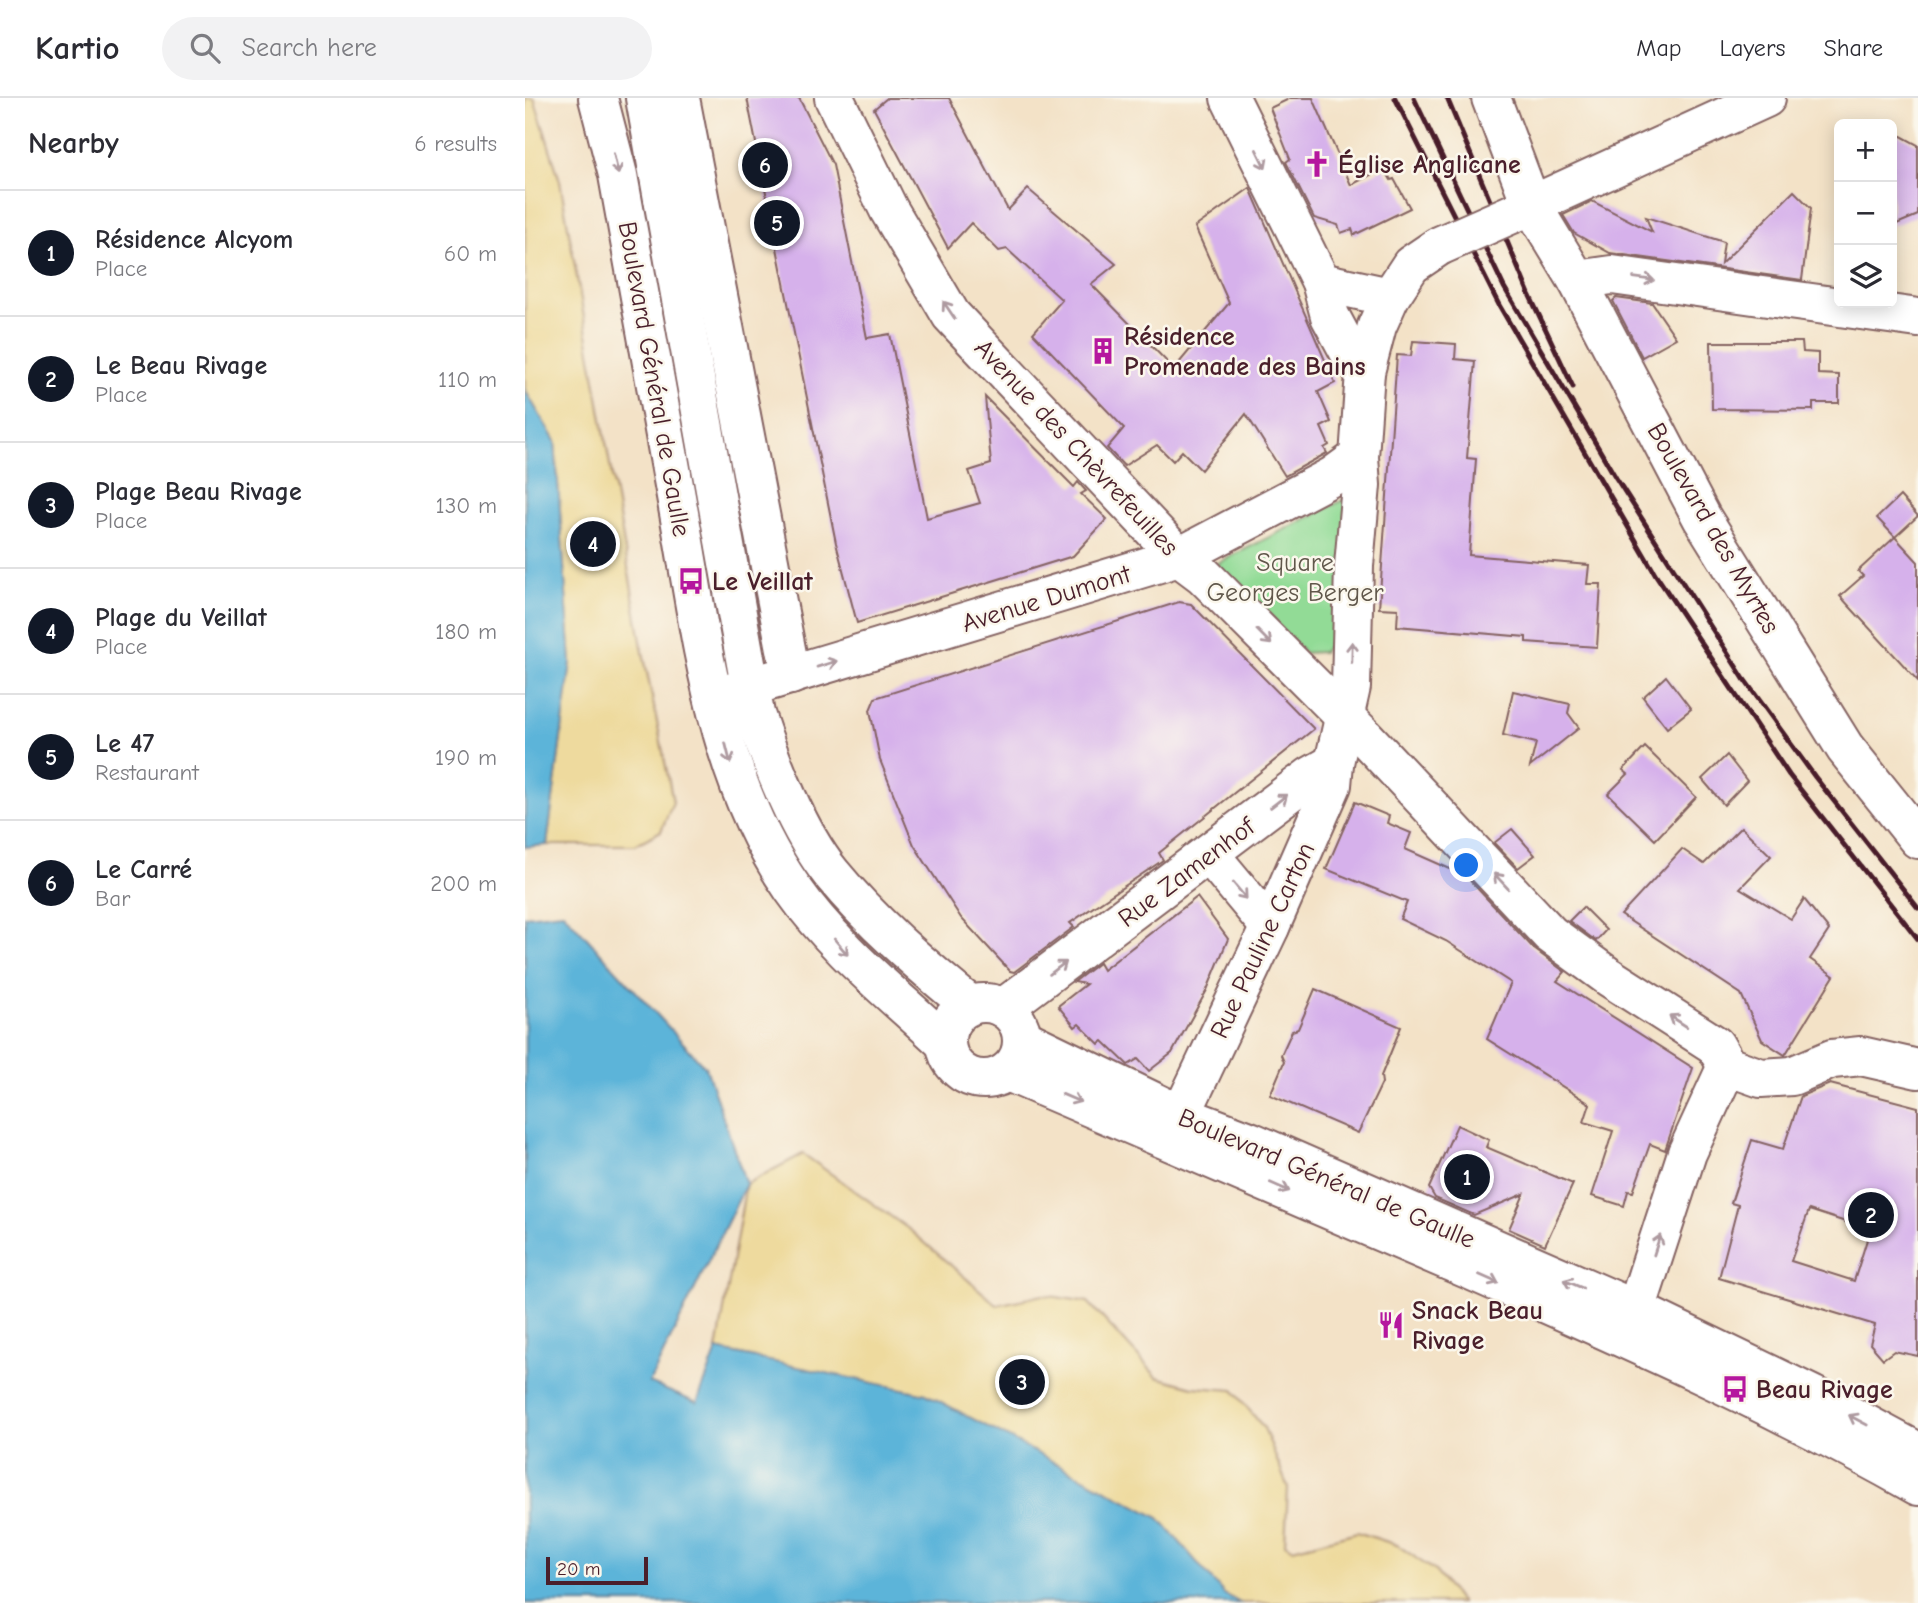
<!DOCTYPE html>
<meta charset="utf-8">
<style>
:root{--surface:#fff;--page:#f2f2f3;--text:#2b2b33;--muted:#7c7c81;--line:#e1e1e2;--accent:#111827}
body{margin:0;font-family:"Comic Neue",sans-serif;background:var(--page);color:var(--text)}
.controls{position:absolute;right:21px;top:21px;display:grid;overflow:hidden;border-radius:10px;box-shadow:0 4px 18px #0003}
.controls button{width:63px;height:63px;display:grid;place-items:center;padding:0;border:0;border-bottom:2px solid var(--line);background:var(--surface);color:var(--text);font:35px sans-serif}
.scale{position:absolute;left:21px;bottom:18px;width:102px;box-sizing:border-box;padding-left:7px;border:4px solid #4a1f2b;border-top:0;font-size:19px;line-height:24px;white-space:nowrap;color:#4a1f2b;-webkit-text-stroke:5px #fbf7ec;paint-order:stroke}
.you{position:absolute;left:942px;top:768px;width:24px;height:24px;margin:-18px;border:5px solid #fff;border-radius:50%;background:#1a73e8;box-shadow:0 0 0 10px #1a73e833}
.badge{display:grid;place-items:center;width:46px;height:46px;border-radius:50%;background:var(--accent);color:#fff;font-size:23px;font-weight:700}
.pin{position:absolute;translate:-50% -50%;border:4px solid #fff;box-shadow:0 2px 7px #0006}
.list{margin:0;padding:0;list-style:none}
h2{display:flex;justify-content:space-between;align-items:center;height:91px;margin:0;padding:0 28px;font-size:30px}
h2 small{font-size:23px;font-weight:400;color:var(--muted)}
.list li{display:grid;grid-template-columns:46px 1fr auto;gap:21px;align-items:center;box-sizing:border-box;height:126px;padding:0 28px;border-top:2px solid var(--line)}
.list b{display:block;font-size:26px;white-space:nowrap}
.list p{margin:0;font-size:23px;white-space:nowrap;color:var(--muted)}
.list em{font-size:23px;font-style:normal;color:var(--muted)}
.icon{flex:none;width:38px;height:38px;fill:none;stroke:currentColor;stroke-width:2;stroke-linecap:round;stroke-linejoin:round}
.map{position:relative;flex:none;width:1393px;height:1505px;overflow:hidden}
header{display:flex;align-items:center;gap:42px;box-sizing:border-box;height:98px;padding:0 35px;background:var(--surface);border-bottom:2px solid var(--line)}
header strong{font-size:33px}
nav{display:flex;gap:38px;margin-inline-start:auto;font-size:24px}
.search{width:490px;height:63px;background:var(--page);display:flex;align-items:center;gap:18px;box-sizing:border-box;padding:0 24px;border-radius:38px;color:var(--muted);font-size:26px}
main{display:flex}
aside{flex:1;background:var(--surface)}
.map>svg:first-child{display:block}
.green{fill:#92db96;stroke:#6e7d60;stroke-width:2}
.sand{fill:#eeda9e;stroke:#9c7c64;stroke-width:2}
.water{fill:#5cb4d9;stroke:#536a82;stroke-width:2}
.building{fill:#d6b1eb;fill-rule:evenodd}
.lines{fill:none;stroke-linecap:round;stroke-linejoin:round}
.minor-casing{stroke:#856362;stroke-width:42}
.major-casing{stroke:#856362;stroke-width:42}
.minor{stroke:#fff;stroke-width:38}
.major{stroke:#fff;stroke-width:38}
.rail{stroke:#4a1f2b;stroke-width:5}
.minor-bridge-casing{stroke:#856362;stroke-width:42;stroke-linecap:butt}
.minor-bridge{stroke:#fff;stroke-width:38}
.oneway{stroke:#ae9aa0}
.labels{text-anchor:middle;stroke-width:5;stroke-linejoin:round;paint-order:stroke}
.poi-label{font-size:26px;font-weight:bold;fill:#4a1f2b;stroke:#fbf7ec;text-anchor:start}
.street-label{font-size:26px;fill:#4a1f2b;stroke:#fbf7ec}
.park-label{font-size:26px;fill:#60574b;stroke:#fbf7ec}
</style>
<header>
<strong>Kartio</strong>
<div class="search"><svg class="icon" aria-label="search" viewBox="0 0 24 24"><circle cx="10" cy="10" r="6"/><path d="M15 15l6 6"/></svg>Search here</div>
<nav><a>Map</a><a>Layers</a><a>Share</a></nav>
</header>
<main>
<aside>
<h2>Nearby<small>6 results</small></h2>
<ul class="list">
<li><span class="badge">1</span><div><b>Résidence Alcyom</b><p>Place</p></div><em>60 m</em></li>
<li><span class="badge">2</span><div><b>Le Beau Rivage</b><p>Place</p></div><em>110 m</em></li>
<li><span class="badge">3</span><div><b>Plage Beau Rivage</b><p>Place</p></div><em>130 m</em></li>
<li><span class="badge">4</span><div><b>Plage du Veillat</b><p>Place</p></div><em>180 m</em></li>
<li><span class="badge">5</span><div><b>Le 47</b><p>Restaurant</p></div><em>190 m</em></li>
<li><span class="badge">6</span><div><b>Le Carré</b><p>Bar</p></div><em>200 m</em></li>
</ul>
</aside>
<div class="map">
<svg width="1393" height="1505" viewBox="0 0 1393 1505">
<rect width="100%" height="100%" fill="#fbf7ec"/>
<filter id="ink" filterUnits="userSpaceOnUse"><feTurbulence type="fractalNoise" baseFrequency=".0143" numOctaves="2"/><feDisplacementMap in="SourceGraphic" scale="14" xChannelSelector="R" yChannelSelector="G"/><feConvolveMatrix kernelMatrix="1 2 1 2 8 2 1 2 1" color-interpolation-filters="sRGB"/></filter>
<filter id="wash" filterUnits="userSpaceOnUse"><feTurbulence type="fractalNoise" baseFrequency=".00686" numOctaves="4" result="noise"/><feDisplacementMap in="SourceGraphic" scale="28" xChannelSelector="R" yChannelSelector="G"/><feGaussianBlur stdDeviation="1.57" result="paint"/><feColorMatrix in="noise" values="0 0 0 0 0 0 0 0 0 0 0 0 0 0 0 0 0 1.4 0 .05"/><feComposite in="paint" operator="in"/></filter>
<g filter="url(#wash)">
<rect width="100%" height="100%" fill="#f3e2c7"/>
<!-- green -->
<path class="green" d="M824,399L812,537L798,554L779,555L691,466Z"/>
<!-- sand -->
<g class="sand">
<path d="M0,0H9L35,83L117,549L148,704L136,733L110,747H22L46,564L30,343L0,292Z"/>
<path d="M278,1056L385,1132L472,1207L518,1197L563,1204L632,1279L668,1289L708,1292L739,1330L763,1390L760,1446L768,1451L832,1434L872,1447L911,1474L936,1505H715L699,1496L634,1420L401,1296L192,1252L221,1086Z"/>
</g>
<!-- water -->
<g class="water">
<path d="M0,292L30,343L46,564L22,747L0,749Z"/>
<path d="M38,814L181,970L221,1086L124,1285L172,1305L192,1252L401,1296L634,1420L699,1496L715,1505H0V818Z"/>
</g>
<g id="blocks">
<!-- building -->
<g class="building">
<path d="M222,0H274L308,67L342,240L365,236L402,420L455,405L444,373L466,366L460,299L549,389L553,384L561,393L556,396L582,421L548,458L332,525L311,445Z"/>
<path d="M362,0H424L483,112L503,91L591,166L566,186L649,271L704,205L670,129L725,90L810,285L793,294L806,324L796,329L804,347L799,350L802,355L760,378L721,316L676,372L657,353L648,363L632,347L599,368L582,350L599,330L508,235L537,202L482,151L474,153L446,125L423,150L349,11Z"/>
<path d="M766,0H788L826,87L859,70L866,82L869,81L885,110L829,137L827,131L816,135L813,127L789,120L761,64L765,61L745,10Z"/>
<path d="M1367,33L1393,47V117L1367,128Z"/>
<path d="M1269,93L1286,110L1277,182L1085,155L1049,135L1038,117L1067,103L1127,134L1121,119L1199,144L1196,166Z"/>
<path d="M1091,200L1127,205L1151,240L1117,259L1088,203Z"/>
<path d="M888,243L931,246L930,261L950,263L942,360L951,361L944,457L1064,467L1062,486H1076L1072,549L1001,544V539L872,528L873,511L854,510L872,257L886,258Z"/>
<path d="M1186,244H1277L1278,254L1293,255V276L1314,277V305H1288V312L1187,311Z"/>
<path d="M1375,398L1393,418L1370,439L1393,464V583L1315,498L1338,478L1333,473L1370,439L1352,420Z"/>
<path d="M654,504L666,506L789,631L634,755L638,762L545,825L549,829L489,874L485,873L436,820L389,747L355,662L345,612L350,600Z"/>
<path d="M1141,578L1166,611L1142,630L1118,599Z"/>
<path d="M988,593L1045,606L1043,615L1054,630L1005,669L1011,645L978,637Z"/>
<path d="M1120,649L1171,699L1130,742L1083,696L1103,676L1098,672Z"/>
<path d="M1202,657L1222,683L1199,707L1177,681Z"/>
<path d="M830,704L864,718L862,725L886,735L880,751L932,774L935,772L1009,851L1040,874L1032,883L1168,970L1140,1052L1125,1046L1108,1094L1103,1093L1099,1108L1067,1098L1088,1033L1059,1024L1065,1006L962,941L986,885L921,843L875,821L882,804L801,771Z"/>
<path d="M1216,729L1246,758L1215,790L1266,821L1279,801L1304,832L1285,861L1309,878L1260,957L1237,942L1216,896L1096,817L1157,751L1179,766Z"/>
<path d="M987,731L1010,757L993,770L969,745Z"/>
<path d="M672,799L703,841L682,892L647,955L624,973L613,961L603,967L578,943L574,946L554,926L550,929L533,908L561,886L549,884L574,865L578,872Z"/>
<path d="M1058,809L1081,832L1071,843L1044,823Z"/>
<path d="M790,891L876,929L856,978L857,985L833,1035L745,997L759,964L756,957L767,933L773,931Z"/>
<path d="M1305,986L1393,1009V1258L1369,1253L1358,1261L1345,1246L1350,1227L1194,1180L1213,1107L1206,1105L1227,1042L1258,1051L1276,998ZM1284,1112L1345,1132L1329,1183L1266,1163Z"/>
<path d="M932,1027L964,1042L961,1049L1048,1086L1020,1147L984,1131L999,1096L949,1117L910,1100L904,1090Z"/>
</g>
</g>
</g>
<g filter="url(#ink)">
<use href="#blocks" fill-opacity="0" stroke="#856362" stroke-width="2"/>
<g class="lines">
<defs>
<g id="minor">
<path d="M155,0L266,577"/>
<path d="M309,0L364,112L426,217L654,459L678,477L839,638L1025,836L1084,879L1190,947L1202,968L1236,980L1267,978L1307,961L1336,958L1393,971"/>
<path d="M705,0L796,184L805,218L827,259L840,274"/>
<path d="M966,0L1006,106L1052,182L1177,420L1320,650L1393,741"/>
<path d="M989,115L1241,0"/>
<path d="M1052,182L1087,177L1393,220"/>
<path d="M796,184L865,199"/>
<path d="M195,598L654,459L808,378L834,359"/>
<path d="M685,757L745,829"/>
<path d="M478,910L786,678L809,665"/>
<path d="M656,1017L745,829L807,687L809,665L826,589L829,468L836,387L834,359L840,274L852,228L865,199L886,167L914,148"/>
<path d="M1080,1216L1111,1212L1162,1055L1202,968"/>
</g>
<g id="major">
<path d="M73,0L93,77C114,189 134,302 154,415C177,543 191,681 268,791C310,851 367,895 420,945"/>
<path d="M120,0L230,616C246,665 273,734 306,775C347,825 395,866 445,907"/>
<circle cx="459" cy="943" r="38"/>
<path d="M497,940L656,1017L727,1044L1111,1212L1287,1297L1393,1354"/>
<path d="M483,974C637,1039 791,1105 945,1172C1097,1239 1249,1306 1393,1388"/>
</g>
</defs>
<!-- minor casing -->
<use href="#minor" class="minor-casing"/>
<!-- major casing -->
<use href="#major" class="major-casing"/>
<!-- minor -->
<use href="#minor" class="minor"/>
<!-- major -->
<use href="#major" class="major"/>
<!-- rail -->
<g class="rail">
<path d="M870,0L974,207L1131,477L1264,677L1393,841"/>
<path d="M889,0L979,189L1091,380L1219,581L1290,679L1393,810"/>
<path d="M922,0L1004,196L1048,289"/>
</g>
<defs>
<path id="minor-bridge" d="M914,148L989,115"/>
</defs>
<!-- minor-bridge casing -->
<use href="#minor-bridge" class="minor-bridge-casing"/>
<!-- minor-bridge -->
<use href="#minor-bridge" class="minor-bridge"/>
</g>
<!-- one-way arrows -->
<defs><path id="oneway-shaft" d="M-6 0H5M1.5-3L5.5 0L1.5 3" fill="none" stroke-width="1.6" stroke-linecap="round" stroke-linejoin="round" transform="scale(1.75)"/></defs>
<g class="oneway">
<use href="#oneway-shaft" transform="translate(736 61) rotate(64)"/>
<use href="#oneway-shaft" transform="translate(91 66) rotate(77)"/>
<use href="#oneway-shaft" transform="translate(1119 181) rotate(8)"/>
<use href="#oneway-shaft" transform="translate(424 212) rotate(-124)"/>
<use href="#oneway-shaft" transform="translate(739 539) rotate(45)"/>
<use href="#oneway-shaft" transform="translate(827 554) rotate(-89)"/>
<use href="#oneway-shaft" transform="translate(302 566) rotate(-17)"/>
<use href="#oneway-shaft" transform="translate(203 655) rotate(76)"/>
<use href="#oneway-shaft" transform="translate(754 703) rotate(-38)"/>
<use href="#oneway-shaft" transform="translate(976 783) rotate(-133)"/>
<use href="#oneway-shaft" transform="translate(715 793) rotate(50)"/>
<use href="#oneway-shaft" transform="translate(316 849) rotate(50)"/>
<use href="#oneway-shaft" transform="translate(533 870) rotate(-37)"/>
<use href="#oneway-shaft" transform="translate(1153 923) rotate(-147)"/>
<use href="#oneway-shaft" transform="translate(546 1000) rotate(23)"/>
<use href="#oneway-shaft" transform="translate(755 1089) rotate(24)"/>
<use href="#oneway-shaft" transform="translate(1132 1147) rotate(-72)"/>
<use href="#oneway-shaft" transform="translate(964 1181) rotate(24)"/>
<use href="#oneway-shaft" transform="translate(1048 1186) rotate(-157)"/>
<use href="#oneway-shaft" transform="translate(1333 1322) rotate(-152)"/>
</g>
</g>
<!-- icons -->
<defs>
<symbol id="church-bare" viewBox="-9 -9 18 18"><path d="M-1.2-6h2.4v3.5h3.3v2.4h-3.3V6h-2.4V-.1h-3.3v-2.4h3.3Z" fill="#b5179e" stroke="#fbf7ec" stroke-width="2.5" paint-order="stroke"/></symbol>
<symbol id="building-bare" viewBox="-9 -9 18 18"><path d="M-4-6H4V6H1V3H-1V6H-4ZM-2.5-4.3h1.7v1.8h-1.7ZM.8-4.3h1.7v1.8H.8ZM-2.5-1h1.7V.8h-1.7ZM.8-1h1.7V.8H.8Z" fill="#b5179e" stroke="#fbf7ec" stroke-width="2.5" paint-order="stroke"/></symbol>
<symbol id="bus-bare" viewBox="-9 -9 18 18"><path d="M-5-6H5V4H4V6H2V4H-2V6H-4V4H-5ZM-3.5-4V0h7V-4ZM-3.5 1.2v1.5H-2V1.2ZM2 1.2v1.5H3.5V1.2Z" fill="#b5179e" stroke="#fbf7ec" stroke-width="2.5" paint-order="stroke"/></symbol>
<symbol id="restaurant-bare" viewBox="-9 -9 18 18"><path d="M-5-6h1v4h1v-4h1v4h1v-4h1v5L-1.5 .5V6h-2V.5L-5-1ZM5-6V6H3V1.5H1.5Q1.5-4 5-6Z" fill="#b5179e" stroke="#fbf7ec" stroke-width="2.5" paint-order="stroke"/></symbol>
</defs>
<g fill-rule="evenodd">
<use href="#church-bare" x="773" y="47" width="38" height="38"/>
<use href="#building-bare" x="559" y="234" width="38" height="38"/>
<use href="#bus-bare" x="147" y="464" width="38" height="38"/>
<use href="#restaurant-bare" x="847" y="1208" width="38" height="38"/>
<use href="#bus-bare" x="1191" y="1272" width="38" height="38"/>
</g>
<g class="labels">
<!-- poi labels -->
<g class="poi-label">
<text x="813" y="75">Église Anglicane</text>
<text x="599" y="247">Résidence<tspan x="599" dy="30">Promenade des Bains</tspan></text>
<text x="187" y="492">Le Veillat</text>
<text x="887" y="1221">Snack Beau<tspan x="887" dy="30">Rivage</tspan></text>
<text x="1231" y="1300">Beau Rivage</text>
</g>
<!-- street labels -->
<g class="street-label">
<text transform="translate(130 281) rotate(80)" y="9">Boulevard Général de Gaulle</text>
<text transform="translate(552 349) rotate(47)" y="9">Avenue des Chèvrefeuilles</text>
<text transform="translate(1189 430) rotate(60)" y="9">Boulevard des Myrtes</text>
<text transform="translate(521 500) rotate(-17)" y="9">Avenue Dumont</text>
<text transform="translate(661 774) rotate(-37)" y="9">Rue Zamenhof</text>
<text transform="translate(737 842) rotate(-65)" y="9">Rue Pauline Carton</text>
<text transform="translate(802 1080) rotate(23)" y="9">Boulevard Général de Gaulle</text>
</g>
<!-- park labels -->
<g class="park-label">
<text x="770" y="473">Square<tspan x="770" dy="30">Georges Berger</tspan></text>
</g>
</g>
</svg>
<div class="controls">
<button>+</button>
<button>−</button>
<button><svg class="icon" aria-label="layers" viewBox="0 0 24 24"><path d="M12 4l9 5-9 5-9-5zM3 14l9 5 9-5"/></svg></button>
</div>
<div class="scale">20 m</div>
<div class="you"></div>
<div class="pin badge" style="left:942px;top:1079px">1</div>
<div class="pin badge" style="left:1346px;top:1117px">2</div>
<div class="pin badge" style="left:497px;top:1284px">3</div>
<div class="pin badge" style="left:68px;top:446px">4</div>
<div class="pin badge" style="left:252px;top:125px">5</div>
<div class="pin badge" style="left:240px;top:67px">6</div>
</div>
</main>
